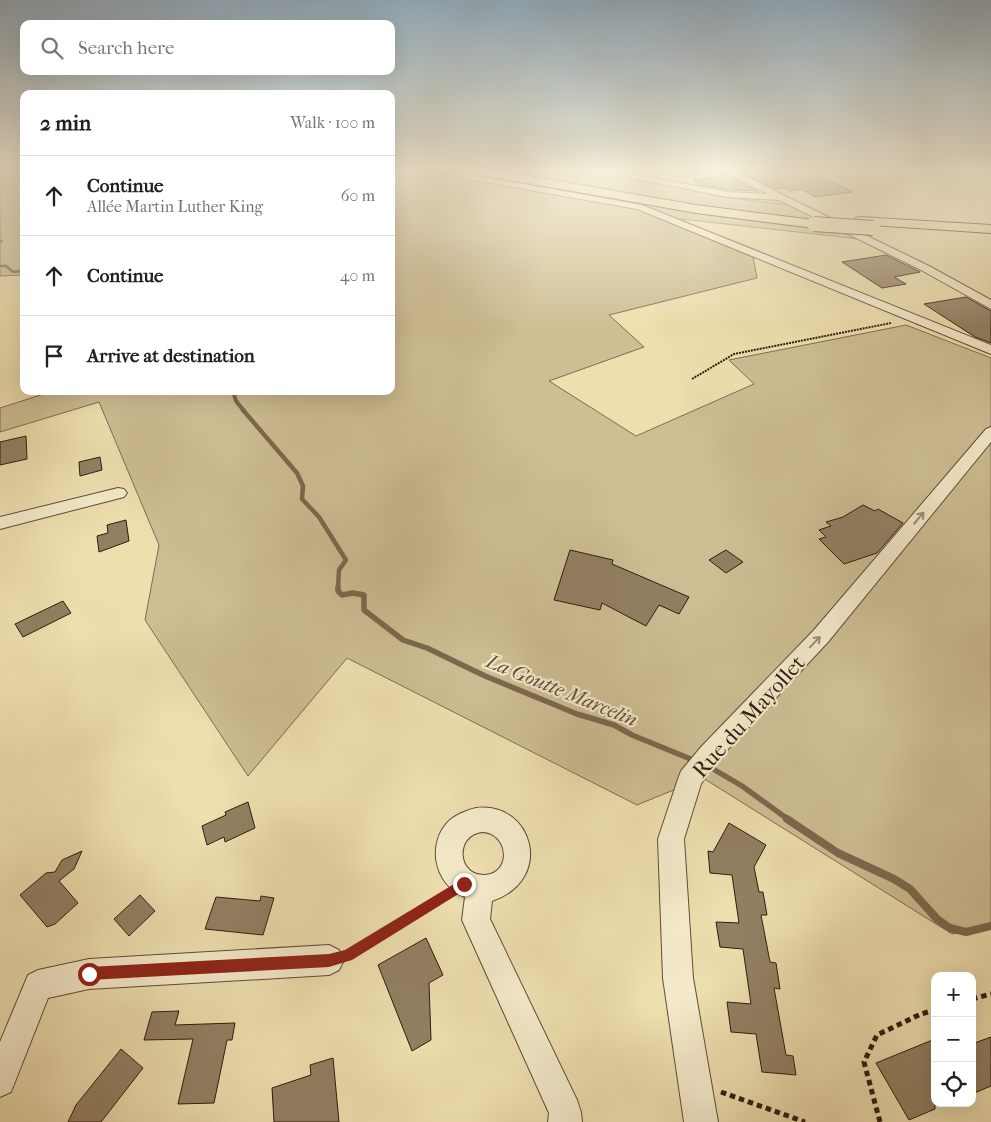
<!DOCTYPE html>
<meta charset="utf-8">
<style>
:root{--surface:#fff;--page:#f6f6f6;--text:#202124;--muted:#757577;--line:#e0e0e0}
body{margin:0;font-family:"IM FELL French Canon",serif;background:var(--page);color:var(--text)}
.controls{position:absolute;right:15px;bottom:15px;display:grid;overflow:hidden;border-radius:10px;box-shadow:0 5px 20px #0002}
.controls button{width:45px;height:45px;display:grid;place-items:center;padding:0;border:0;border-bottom:1px solid var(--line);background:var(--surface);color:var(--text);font:25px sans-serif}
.stop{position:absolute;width:15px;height:15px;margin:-11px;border:4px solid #8f2418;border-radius:50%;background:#fff}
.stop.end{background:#8f2418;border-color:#fff;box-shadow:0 1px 5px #0008}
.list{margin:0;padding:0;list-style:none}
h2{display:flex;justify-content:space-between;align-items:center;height:65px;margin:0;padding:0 20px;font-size:21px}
h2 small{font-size:16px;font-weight:400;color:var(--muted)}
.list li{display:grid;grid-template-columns:32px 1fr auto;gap:15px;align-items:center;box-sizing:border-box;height:80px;padding:0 20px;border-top:1px solid var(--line)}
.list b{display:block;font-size:19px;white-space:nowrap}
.list p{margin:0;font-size:16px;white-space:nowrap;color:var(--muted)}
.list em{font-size:16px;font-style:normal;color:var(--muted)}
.icon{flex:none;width:28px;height:28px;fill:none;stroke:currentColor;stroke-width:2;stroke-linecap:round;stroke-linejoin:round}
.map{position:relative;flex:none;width:991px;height:1122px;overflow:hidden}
.search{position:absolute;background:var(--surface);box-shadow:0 5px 20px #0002;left:20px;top:20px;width:375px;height:55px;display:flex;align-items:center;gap:12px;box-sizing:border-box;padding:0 18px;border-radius:10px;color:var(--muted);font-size:19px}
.panel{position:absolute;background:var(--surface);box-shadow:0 5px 20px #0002;left:20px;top:90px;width:375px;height:305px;border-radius:10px}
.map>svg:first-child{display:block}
.green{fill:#cebe94;stroke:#7e6c52}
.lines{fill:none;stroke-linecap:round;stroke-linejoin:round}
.stream-far4{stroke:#7b684f;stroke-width:2.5}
.stream-far3{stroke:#7b684f;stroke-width:4}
.stream-far2{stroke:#7b684f;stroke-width:4.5}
.stream-far1{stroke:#7b684f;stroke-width:5.5}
.stream{stroke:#7b684f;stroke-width:8}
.building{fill:#928063;stroke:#2f1a11}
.minor-casing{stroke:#5f4b38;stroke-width:2}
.primary-casing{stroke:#2f1a11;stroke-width:2}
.path-far1{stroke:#2f1a11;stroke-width:2;stroke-dasharray:2 1;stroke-linecap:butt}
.path{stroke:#2f1a11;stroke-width:5;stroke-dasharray:5.5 4;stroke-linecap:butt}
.minor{fill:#f4eacb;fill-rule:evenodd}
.primary{fill:#eedfaf;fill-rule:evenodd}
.primary-bridge-casing{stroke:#2f1a11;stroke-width:16;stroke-linecap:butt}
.primary-bridge{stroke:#eedfaf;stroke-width:14}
.oneway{stroke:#9b8c77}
.route{fill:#8f2418}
.labels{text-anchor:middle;stroke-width:4.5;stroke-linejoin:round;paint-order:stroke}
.water-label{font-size:20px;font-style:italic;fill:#614e3b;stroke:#f4eacb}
.near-street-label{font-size:22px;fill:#2f1a11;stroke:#f4eacb}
</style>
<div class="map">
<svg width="991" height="1122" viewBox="0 0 991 1122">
<rect width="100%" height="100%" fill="#eedfaf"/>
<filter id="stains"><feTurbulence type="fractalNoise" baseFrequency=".004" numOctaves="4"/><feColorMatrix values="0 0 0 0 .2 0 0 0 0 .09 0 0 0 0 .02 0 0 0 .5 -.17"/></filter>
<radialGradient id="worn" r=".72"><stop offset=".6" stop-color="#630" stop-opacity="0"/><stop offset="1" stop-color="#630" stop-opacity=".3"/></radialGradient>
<!-- green -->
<g class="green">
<path d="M0,171H24V275L0,276Z"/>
<path d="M391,171H591L640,178L730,198L791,205L860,239L681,219L753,256L757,278L609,315L644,347L549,381L636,436L754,384L729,360L906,325L991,358V927L952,934L703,778L637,805L347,658L248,776L145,620L159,545L99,402L0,432V408L53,391H391Z"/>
</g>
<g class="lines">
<!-- stream-far4 -->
<g class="stream-far4">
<path d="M0,240L2,241L0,243"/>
<path d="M0,266H6L13,272L24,271"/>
</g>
<!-- stream-far3 -->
<path class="stream-far3" d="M233,391L236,401L244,411"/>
<!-- stream-far2 -->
<path class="stream-far2" d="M243,410L297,473L303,486L302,499L319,517L346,560L339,570L338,588"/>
<!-- stream-far1 -->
<g class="stream-far1">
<path d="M338,587V591L342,595L353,593L364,595V610L403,640L427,648L485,676L577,714L614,725L632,735L698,762"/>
<path d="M708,766L742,786L789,820"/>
</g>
<!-- stream -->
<path class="stream" d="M787,819L838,853L894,879L910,889L937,919L950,928L966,932L991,926"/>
</g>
<!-- building -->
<g class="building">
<path d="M755,171H811L852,192L815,197L801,189L790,191L785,188L775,189L742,173Z"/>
<path d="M727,175L758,191L733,190L730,189L727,190L701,185L693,180Z"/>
<path d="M886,255L920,272L894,277L906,284L882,288L842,262Z"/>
<path d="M966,297L991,311V343L975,337L924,304Z"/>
<path d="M26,436L27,459L0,465V442Z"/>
<path d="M100,457L102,470L80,476L79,462Z"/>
<path d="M863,505L875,511L878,509L903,523L877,553L844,564L819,539L826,537L819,530L831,526L826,522L843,517Z"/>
<path d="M126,520L129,541L99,552L97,536L108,533L107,525Z"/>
<path d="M570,550L613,560L612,564L689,597L679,614L659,605L646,626L602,603L600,610L554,600Z"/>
<path d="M726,550L743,562L726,573L709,560Z"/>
<path d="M63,601L71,613L23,637L15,624Z"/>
<path d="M248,802L255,828L225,842L224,837L207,845L202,826L226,815L225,812Z"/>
<path d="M729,823L766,845L754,867L759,892H763L767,915H761L770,962L776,963L780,989L774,988L786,1055L793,1056L796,1075L762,1072L756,1034L731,1032L727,1002L751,1004L743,949L720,947L716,922L739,923L732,875L710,873L708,851L713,852Z"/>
<path d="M82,851L74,869L59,881L78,903L55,924L47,927L20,895L46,873L55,872L62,860Z"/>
<path d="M140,895L155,911L129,936L114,919Z"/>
<path d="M261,896L274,898L263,935L205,929L216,897L260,901Z"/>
<path d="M426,938L443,975L429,983L431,1040L412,1051L378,965Z"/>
<path d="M179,1011L175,1025L235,1023L232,1040H227L214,1103L178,1104L193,1039L144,1040L152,1012Z"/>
<path d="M991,1037V1086L972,1094V1044Z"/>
<path d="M935,1039V1109L909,1120L876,1063Z"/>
<path d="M121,1049L143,1068L101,1122H68L76,1105Z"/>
<path d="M333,1058L339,1122H274L272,1088L311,1075L310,1065Z"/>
</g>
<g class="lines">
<defs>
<g id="minor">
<path d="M435,171H451L642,205L991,345V354L637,209L439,174Z"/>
<path d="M593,171L626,172L727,192L768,194L724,171H734L929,266L991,300V309L921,270L779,200L727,197L637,179L597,174Z"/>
<path d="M991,427V442L828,642L717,761L701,784L684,839L693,978L718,1122H684L663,978L658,839L678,779L681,771L701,747L814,630L986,429Z"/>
<path d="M118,488L124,489L127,493L124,497L0,529V517Z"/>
<path d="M476,808C533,801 555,880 492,901L490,919L577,1100L581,1112L582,1122H548L549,1113L462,920L465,897C434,885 425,842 451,819C458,814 468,810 476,808ZM483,832C509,834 512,873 485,875C456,876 455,834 483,832Z"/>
<path d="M329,945L339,950L344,960L339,970L329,975L89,989L48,998L11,1092L0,1097V1042L28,975L38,970L89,959Z"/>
</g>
<g id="primary">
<path d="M476,171H501L696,205L814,220L819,221L821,224L819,227L814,228L696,213L482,175Z"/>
<path d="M861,217L991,225V233L856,224L854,221L856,218Z"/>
</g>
</defs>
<!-- minor casing -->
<use href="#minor" class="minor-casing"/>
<!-- primary casing -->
<use href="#primary" class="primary-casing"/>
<!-- path-far1 -->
<path class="path-far1" d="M692,379L734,354L891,323"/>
<!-- path -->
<g class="path">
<path d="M349,954L448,893"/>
<path d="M972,999L991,994"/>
<path d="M721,1092L805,1122"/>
<path d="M880,1122L864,1062L877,1035L921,1014L935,1010"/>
</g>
<!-- minor -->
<use href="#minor" class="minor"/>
<!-- primary -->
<use href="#primary" class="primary"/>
<defs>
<path id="primary-bridge" d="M814,224L873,228"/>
</defs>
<!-- primary-bridge casing -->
<use href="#primary-bridge" class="primary-bridge-casing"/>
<!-- primary-bridge -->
<use href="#primary-bridge" class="primary-bridge"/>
</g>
<!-- one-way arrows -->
<defs><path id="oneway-shaft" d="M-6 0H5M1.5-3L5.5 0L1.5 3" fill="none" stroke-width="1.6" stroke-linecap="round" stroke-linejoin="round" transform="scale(1.25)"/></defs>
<g class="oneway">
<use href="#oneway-shaft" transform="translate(919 518) rotate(-50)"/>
<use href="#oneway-shaft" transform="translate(815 642) rotate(-46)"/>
</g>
<!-- sky -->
<linearGradient id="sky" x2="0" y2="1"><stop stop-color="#90aabc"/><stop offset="0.52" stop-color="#f7f1db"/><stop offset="1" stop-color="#f7f1db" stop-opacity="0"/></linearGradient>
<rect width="991" height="328" fill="url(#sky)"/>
<!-- route -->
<path class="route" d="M464,878L468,880L470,884L468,888L352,960L329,967L89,980L85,978L83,974L85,969L89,967L329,954L345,950Z"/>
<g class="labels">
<!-- water labels -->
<g class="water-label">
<text transform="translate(562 690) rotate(22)" y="7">La Goutte Marcelin</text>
</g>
<!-- near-street labels -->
<g class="near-street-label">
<text transform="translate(748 716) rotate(-48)" y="8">Rue du Mayollet</text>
</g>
</g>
<rect width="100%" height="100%" filter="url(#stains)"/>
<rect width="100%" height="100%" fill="url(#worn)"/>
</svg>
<div class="controls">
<button>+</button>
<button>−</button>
<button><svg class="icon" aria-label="locate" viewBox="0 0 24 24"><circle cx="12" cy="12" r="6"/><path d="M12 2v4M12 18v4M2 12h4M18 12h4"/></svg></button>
</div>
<div class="stop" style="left:89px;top:974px"></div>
<div class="stop end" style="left:464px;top:884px"></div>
<div class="search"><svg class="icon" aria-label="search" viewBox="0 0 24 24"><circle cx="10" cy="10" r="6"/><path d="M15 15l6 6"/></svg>Search here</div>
<section class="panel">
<h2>2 min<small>Walk · 100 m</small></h2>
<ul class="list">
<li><svg class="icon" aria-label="ahead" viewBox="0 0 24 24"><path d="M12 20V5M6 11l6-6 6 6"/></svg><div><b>Continue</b><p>Allée Martin Luther King</p></div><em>60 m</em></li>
<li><svg class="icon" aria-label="ahead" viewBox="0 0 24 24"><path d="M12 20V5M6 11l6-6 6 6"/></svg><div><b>Continue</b></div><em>40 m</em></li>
<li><svg class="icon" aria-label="arrive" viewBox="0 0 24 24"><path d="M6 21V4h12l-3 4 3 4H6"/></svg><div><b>Arrive at destination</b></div></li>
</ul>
</section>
</div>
